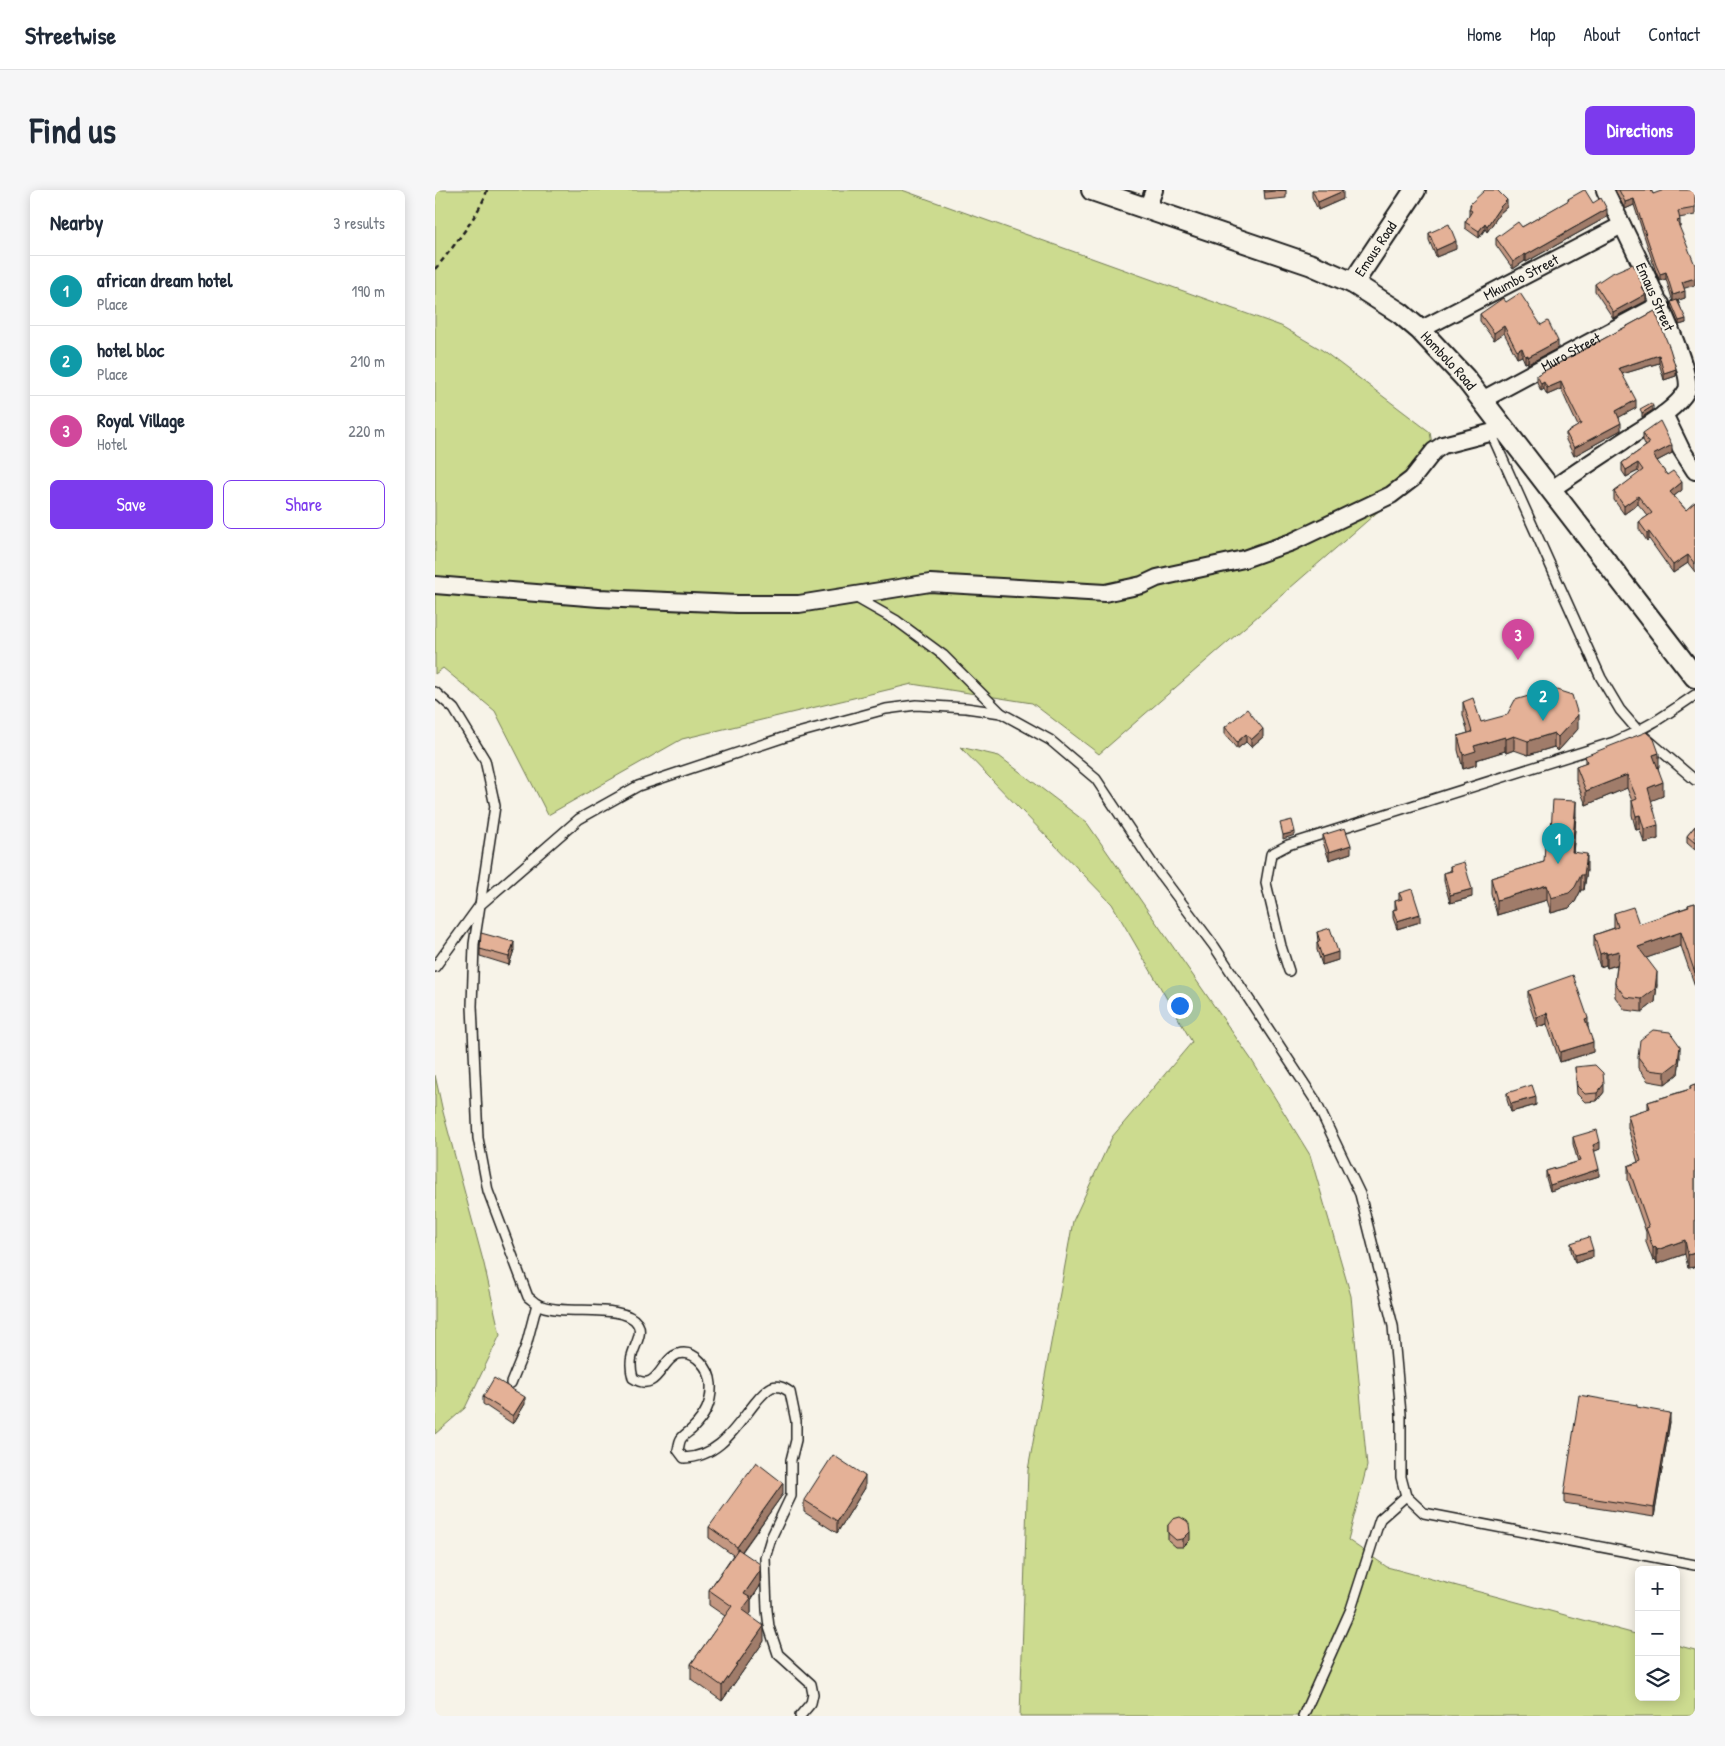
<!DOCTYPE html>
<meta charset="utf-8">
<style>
:root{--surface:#fff;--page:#f6f6f7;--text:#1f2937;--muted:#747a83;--line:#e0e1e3;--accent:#7c3aed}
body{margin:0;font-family:"Patrick Hand",sans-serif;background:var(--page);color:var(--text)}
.controls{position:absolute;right:15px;bottom:15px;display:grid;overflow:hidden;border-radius:8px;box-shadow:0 2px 12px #0003}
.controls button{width:45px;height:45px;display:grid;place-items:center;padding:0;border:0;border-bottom:1px solid var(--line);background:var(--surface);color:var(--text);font:25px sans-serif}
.you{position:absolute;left:744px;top:815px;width:18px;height:18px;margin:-12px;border:4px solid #fff;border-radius:50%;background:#1a73e8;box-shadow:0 0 0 8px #1a73e833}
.badge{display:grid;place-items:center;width:32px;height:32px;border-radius:50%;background:var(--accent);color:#fff;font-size:16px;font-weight:700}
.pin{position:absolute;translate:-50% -41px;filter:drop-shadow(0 1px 2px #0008)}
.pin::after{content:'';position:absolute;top:26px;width:18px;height:15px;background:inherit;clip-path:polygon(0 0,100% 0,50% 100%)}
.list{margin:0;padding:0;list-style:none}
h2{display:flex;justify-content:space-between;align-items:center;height:65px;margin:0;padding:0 20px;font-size:21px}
h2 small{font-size:16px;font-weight:400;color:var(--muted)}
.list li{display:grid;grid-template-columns:32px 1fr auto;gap:15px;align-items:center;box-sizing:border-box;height:70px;padding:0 20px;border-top:1px solid var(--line)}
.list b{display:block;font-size:19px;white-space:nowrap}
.list p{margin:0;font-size:16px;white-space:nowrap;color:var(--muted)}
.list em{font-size:16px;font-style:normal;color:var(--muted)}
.actions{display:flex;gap:10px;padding:15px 20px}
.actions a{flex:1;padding:11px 0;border:1px solid var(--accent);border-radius:8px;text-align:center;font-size:18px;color:var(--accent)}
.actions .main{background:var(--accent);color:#fff}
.icon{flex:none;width:28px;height:28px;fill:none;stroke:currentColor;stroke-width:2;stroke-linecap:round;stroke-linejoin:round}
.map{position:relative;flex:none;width:1260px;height:1526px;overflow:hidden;border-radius:8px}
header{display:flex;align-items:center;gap:30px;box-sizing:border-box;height:70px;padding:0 25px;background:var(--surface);border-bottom:1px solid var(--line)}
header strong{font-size:24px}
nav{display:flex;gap:28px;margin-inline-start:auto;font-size:18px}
.intro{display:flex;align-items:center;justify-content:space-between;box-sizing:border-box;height:120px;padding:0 30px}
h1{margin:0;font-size:35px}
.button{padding:12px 22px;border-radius:8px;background:var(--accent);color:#fff;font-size:18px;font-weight:700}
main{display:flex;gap:30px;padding:0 30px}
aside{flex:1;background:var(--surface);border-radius:8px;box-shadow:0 2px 12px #0003}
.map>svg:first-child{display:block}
.green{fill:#ccdb8f;stroke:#747c56}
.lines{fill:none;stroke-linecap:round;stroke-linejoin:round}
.service-casing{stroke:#1c1c1c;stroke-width:12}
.minor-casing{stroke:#1c1c1c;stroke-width:20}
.tertiary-casing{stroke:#1c1c1c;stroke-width:24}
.path{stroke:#1c1c1c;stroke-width:2.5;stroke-dasharray:5 4;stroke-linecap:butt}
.service{stroke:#f7f3e8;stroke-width:9}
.minor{stroke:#f7f3e8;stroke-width:16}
.tertiary{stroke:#f7f3e8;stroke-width:20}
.wall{fill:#c49882;stroke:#1c1c1c}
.shaded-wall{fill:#a07c6a;stroke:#1c1c1c}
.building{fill:#e4b197;stroke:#1c1c1c}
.labels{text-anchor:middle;stroke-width:4.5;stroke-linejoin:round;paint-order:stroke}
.street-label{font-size:15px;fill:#1c1c1c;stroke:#f7f3e8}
</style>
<header>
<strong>Streetwise</strong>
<nav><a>Home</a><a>Map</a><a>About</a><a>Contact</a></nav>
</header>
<div class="intro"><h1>Find us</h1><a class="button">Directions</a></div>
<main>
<aside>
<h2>Nearby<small>3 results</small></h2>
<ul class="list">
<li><span class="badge" style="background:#0f9aa8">1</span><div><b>african dream hotel</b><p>Place</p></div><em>190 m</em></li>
<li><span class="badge" style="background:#0f9aa8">2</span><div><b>hotel bloc</b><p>Place</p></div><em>210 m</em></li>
<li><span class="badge" style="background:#d1479c">3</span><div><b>Royal Village</b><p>Hotel</p></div><em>220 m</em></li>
</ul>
<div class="actions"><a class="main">Save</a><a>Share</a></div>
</aside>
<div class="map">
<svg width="1260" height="1526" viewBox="0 0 1260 1526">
<rect width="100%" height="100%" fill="#f7f3e8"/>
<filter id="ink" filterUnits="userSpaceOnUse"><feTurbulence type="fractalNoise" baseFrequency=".02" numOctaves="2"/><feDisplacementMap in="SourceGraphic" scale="10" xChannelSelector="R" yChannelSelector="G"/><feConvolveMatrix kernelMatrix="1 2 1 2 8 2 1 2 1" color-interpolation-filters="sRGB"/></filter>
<g filter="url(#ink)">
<!-- green -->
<g class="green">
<path d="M0,0H467L846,136L887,160L995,242L1000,272L664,564L597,513L477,494L247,549L113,625L60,521L8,478L0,484Z"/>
<path d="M525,557L564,566L652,633L816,869L875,965L916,1106L932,1276L913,1350L952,1377L1204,1445V1507H1241V1455L1260,1460V1526H585L593,1280L638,1031L677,947L757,852L677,714Z"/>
<path d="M0,885L8,922L49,1074L65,1145L30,1218L0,1244Z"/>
</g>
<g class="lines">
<defs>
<g id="service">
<path d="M1056,243L1166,488L1185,520L1204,542L1260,590"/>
<path d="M420,407L462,431L508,465L566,523"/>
<path d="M0,502L19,519L50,570L60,616L45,715L0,777"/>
<path d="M854,781L846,756L831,693L836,664L853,655L1179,552C1211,539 1232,524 1260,505"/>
<path d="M76,1193L91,1156L102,1114"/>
<path d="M365,1526L376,1513L378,1504L376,1494L343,1464L334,1437L332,1420L330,1368L336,1348L356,1306V1270L361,1250V1231L355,1202C349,1198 344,1195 337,1197C331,1200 324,1208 320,1213C300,1238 284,1267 249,1268L243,1260C244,1257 244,1252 246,1249C248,1245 254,1242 257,1239C270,1226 277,1213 276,1194C275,1179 260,1159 243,1164C225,1170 223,1204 198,1188C196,1181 195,1174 197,1166C199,1156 209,1143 202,1133C188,1112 125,1127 102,1114C99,1112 96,1109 93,1107L53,1001L43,948L37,816L39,754L45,715L144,629L203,596L359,544L451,519L481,515L531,518L566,523L615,550L661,589L719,676L779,756L880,910L925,1004L958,1136L966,1224V1287L971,1306L989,1323L1260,1375"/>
<path d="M868,1526L916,1419L945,1329L971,1306"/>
</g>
<g id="minor">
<path d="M712,19L719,0"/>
<path id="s1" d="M985,140L1187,35"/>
<path id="s2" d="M1047,210L1226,114"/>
<path d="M1229,224L1246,259L1260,281"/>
<path d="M1117,299C1140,283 1163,268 1187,252C1206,239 1241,221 1252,200C1260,176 1184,30 1170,0"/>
<path d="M0,395L164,408L302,414H364L495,393L670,403L707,395L722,388L735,385L809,369L857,352L956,305L977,289L999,261L1008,255L1070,239"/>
</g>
<g id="tertiary">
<path id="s3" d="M657,0L877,75L918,93L965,123L985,140L1030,188L1260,487"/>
<path id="s4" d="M918,93L980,0"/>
</g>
</defs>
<!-- service casing -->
<use href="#service" class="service-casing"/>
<!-- minor casing -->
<use href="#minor" class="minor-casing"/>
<!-- tertiary casing -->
<use href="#tertiary" class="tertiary-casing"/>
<!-- path -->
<path class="path" d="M0,79C14,63 48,19 52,0"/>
<!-- service -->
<use href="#service" class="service"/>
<!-- minor -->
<use href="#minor" class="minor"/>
<!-- tertiary -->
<use href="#tertiary" class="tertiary"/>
</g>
<!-- wall -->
<g class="wall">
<path d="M829,0H851V8L830,10Z"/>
<path d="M877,0L908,9L883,20L877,7Z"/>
<path d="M1180,0H1216L1218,4L1260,0V25L1244,28L1245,37H1244L1250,108L1243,110L1251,133L1244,135L1236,116V112H1238L1231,89L1225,91L1221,82L1199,15L1190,19Z"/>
<path d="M1133,9L1158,13L1172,27L1091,72L1090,71L1078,79L1061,55V48L1087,37L1133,11Z"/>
<path d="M1035,14L1072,17L1065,23L1052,42L1050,39L1044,48L1030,38V32L1034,26V19L1035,17Z"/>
<path d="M994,43L1021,59L1001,67L994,50Z"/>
<path d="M1160,94L1208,100L1211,111L1178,128L1160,101Z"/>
<path d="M1071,112L1106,135L1123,158L1093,174V172L1090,173L1087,166L1082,168L1069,143L1059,150L1045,131V124Z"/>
<path d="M1220,121L1241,186L1229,190L1224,173L1187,184L1201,218L1184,227L1186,240L1139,266L1131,250V243L1143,236L1135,219L1126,199L1112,205L1109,199L1106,201L1102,192V185Z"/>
<path d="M1208,243L1237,263L1222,271L1232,285L1247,300L1239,306L1251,320L1260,312V382L1253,373L1238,383L1214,349L1212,351L1204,339V332L1213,326L1203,314L1189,324L1179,310V302L1205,283L1203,281L1191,287L1187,281V273L1211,256L1208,250Z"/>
<path d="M1028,512L1046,532L1143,539L1123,561L1119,557L1093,565L1079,560L1071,563L1070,561L1041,570V575L1028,579L1023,560V546L1033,543L1028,525Z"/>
<path d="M790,537L828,547L816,557L811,552L802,559L790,544Z"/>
<path d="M1150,566L1224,577H1223L1228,606L1216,610L1223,649L1209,653L1205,639L1201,640L1197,625V611L1192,598L1151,615L1141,590V576L1150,573Z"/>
<path d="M1141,626L1138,663L1152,680L1149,700H1146L1140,712L1134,718L1116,723L1112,710L1062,725L1056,703V688L1109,672L1115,655Z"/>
<path d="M1260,636V660L1252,653V646Z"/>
<path d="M888,645L916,663L894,670L888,652Z"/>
<path d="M1015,676L1037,707L1015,713L1009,691V683L1015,681Z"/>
<path d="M964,703L985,732L962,739L958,728V720L960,719V711L964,710Z"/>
<path d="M1260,713V796L1246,756L1211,768L1222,795L1220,812L1207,822L1190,820L1180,807V793L1182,775L1172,778L1171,775L1165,777L1159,758V745L1179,738V723L1204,734L1253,717V715Z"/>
<path d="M882,742L903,770L887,775L882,760V752H883Z"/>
<path d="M45,759L79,760L74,775L45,766Z"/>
<path d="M1093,801L1153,837L1158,862L1125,872L1112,834L1102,837L1093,811Z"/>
<path d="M1203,867H1245L1243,884L1230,894L1213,891L1203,878Z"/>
<path d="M1140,877L1169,902L1162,911L1150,912L1142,904Z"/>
<path d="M1260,894V1077L1253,1078L1250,1064L1222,1074L1221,1070L1218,1071L1211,1052V1042L1193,990V976L1203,972L1193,938V925L1213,919V912L1255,899V896Z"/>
<path d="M1072,903L1101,915L1076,922L1072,910Z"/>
<path d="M1138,947L1165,959L1159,961L1164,986L1115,1001L1111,988V981L1143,972L1138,954Z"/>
<path d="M1136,1053L1158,1067L1140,1073L1136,1060Z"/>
<path d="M48,1207L90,1214L78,1234L48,1214Z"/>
<path d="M1202,1218L1235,1232L1219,1327L1129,1313V1304Z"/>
<path d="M430,1298L402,1343L369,1322V1310Z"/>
<path d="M348,1304L307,1362L325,1396L316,1410V1423L314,1425L329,1451L287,1511L256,1489V1474L290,1426L274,1415V1400L298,1365L274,1348V1337Z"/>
<path d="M733,1335L755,1350L748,1357H741L733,1350Z"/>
</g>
<!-- shaded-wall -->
<g class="shaded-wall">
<path d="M908,1V9L883,20V12Z"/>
<path d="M1199,9V15L1190,19V12Z"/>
<path d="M1072,10V17L1065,23L1052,42V36L1065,17Z"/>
<path d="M1172,19V27L1091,72V65Z"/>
<path d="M1245,30V37L1242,38V31Z"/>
<path d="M1050,33V39L1044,48V41Z"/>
<path d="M1021,51V59L1001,67V60Z"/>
<path d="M1090,64V71L1078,79V72Z"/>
<path d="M1231,82V89L1225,91V84Z"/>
<path d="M1260,88V95L1247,99V92Z"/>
<path d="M1250,101V108L1238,112V105Z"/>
<path d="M1211,104V111L1178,128V122Z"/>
<path d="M1251,129V133L1244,135V131Z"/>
<path d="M1069,136V143L1059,150V143Z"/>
<path d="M1123,151V158L1093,174V167Z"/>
<path d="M1087,158V166L1082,168V161Z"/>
<path d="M1093,165V172L1090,173V166Z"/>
<path d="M1224,165V173L1184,185V178Z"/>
<path d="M1241,179V186L1229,190V183Z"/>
<path d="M1109,192V199L1106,201V194Z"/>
<path d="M1126,192V199L1112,205V198Z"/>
<path d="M1201,210V218L1181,229V221Z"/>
<path d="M1218,216V220L1207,227V223Z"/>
<path d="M1186,233V240L1139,266V258Z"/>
<path d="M1237,255V263L1218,273V265Z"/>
<path d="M1203,273V281L1191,287V280Z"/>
<path d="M1247,292V300L1235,309V302Z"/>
<path d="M1203,306V314L1189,324V316Z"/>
<path d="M1214,342V349L1212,351V343Z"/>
<path d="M1253,365V373L1238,383V375Z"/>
<path d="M1143,525V539L1123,561V547Z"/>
<path d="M828,539V547L816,557V550Z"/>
<path d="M1119,543V557L1093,565V551Z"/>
<path d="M811,544V552L802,559V552Z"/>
<path d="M1079,546V560L1071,563V549Z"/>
<path d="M1070,547V561L1041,570V575L1028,579V565L1039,556Z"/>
<path d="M1224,563V577L1218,579V565Z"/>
<path d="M1192,585V598L1151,615V601Z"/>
<path d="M1228,592V606L1213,612V598Z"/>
<path d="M1141,611V626L1137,677V662Z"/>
<path d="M1205,625V639L1201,640V626Z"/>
<path d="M1223,635V649L1209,653V639Z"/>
<path d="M860,642V645L848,649V645Z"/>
<path d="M916,655V663L894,670V662Z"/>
<path d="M1152,664V680L1149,700V685Z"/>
<path d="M1146,685V700L1140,712L1134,718L1116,723V708Z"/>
<path d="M1112,695V710L1062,725V710Z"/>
<path d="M1037,699V707L1015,713V705Z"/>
<path d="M985,724V732L962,739V731Z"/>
<path d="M1246,742V756L1203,771V757Z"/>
<path d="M79,752V760L74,775V767Z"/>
<path d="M1184,761V774L1172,778V764Z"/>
<path d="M903,762V770L887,775V767Z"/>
<path d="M1171,762V775L1165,777V764Z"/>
<path d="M1222,782V795L1220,812L1207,822V809Z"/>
<path d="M1112,823V834L1102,837V827Z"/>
<path d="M1153,828V838L1150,829Z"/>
<path d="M1158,852V862L1125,872V862Z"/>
<path d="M1245,856V867L1243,884L1230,894V882Z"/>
<path d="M1169,894V902L1162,911V903Z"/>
<path d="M1101,907V915L1076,922V914Z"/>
<path d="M1165,952V959L1158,962V955Z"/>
<path d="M1164,979V986L1115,1001V995Z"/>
<path d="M1250,1050V1064L1222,1074V1060Z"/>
<path d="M1221,1057V1070L1218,1071V1058Z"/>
<path d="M1158,1060V1067L1140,1073V1065Z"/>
<path d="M1260,1063V1077L1253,1078V1065Z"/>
<path d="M90,1207V1214L78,1234V1226Z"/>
<path d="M1235,1223V1232L1219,1327V1318Z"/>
<path d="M430,1286V1298L402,1343V1331Z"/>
<path d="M348,1293V1304L302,1368V1357Z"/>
<path d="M755,1342V1350L748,1357V1349Z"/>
<path d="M325,1381V1396L316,1410V1423L307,1435V1420L309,1404Z"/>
<path d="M329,1436V1451L287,1511V1496Z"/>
</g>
<!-- building -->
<g class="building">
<path d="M829,0H851L830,2Z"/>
<path d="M877,0H907L908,1L883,12Z"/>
<path d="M1050,0H1062L1072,10L1065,17L1052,36L1050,33L1044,41L1030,32L1037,21L1034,19L1036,15L1035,14Z"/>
<path d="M1149,0H1150L1158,13L1166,8L1172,19L1091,65L1090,64L1078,72L1061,48L1083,32L1087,37L1134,10L1133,9Z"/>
<path d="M1184,0H1216L1218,4L1229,0H1260V18L1243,21L1245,30L1242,31L1260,75V88L1247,92L1250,101L1238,105L1231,82L1225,84L1221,75L1199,9L1190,12Z"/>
<path d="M1014,34L1021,51L1001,60L994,43Z"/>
<path d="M1198,74L1208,96L1206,97L1211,104L1178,122L1160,94L1175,84Z"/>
<path d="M1085,103L1106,135L1113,131L1123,151L1093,167V165L1090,166L1087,158L1082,161L1069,136L1059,143L1045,124L1068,108L1071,112Z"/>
<path d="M1242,110L1251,129L1244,131L1236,112Z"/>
<path d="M1220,121L1235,159L1241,179L1229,183L1224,165L1184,178L1201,210L1181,221L1186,233L1139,258L1131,243L1146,234L1135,212L1126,192L1112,198L1109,192L1106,194L1102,185Z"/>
<path d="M1216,213L1218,216L1207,223L1205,219Z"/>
<path d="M1225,231L1237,255L1218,265L1232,285L1238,281L1247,292L1235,302L1251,320L1260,312V374L1253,365L1238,375L1214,342L1212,343L1204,332L1217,323L1203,306L1189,316L1179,302L1208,280L1203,273L1191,280L1187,273L1214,254L1208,243Z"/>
<path d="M1106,495L1137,505L1143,525L1123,547L1119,543L1093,551L1079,546L1071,549L1070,547L1039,556L1041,561L1028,565L1023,546L1037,542L1028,512L1038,508L1046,532L1072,525L1080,510L1104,503Z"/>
<path d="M812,519L828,539L816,550L811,544L802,552L790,537Z"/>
<path d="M1211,542L1219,549L1224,563L1218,565L1228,592L1213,598L1223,635L1209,639L1205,625L1201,626L1197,611L1202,609L1192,585L1151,601L1141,576L1152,572L1150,566Z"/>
<path d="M1118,610L1141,611L1137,662L1152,664L1149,685H1146L1140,697L1134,703L1116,708L1112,695L1062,710L1056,688L1109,672L1110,654L1115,655Z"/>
<path d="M857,630L860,642L848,645L845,633Z"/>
<path d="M1260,636V653L1252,646Z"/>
<path d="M910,638L916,655L894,662L888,645Z"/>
<path d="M1029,672L1037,699L1015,705L1009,683L1017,681L1015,676Z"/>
<path d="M977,699L985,724L962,731L958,720L962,719L960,711L967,709L964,703Z"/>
<path d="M1260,713V783L1246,742L1203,757L1222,782L1220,799L1207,809L1190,807L1180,793L1184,761L1172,764L1171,762L1165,764L1159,745L1183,737L1179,723L1198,717L1204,734L1254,717L1253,715Z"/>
<path d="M895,738L903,762L887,767L882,752L885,751L882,742Z"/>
<path d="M46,743L79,752L74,767L45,759Z"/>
<path d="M1138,785L1153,828L1150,829L1158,852L1125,862L1112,823L1102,827L1093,801Z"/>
<path d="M1218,840L1235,842L1245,856L1243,872L1230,882L1213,880L1203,867L1205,850Z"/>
<path d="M1160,875L1168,883L1169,894L1162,903L1150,904L1142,896L1140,877Z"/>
<path d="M1260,894V1063L1253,1065L1250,1050L1222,1060L1221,1057L1218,1058L1211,1038L1214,1037L1193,976L1206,971L1193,925L1215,918L1213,912L1256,899L1255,896Z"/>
<path d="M1097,895L1101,907L1076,914L1072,903Z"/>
<path d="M1162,940L1165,952L1158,955L1164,979L1115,995L1111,981L1145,971L1138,947Z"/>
<path d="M1154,1047L1158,1060L1140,1065L1136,1053Z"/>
<path d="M59,1188L90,1207L78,1226L48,1207Z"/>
<path d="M1144,1205L1202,1215V1217L1235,1223L1219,1318L1129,1304Z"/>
<path d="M398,1265L430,1286L402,1331L369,1310Z"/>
<path d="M321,1272L348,1293L302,1357L274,1337Z"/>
<path d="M745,1327L752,1331L754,1334L755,1342L748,1349L741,1350L733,1343V1335L738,1329Z"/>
<path d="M303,1359L325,1374V1381L309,1404L316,1408L307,1420L329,1436L287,1496L256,1474L297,1416L274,1400Z"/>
</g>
</g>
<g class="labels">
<!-- street labels -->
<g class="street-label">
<text dy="5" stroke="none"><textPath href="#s4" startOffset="41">Emous Road</textPath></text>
<text dy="5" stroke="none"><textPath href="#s1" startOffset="114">Mkumbo Street</textPath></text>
<text transform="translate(1220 107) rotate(66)" y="5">Emaus Street</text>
<text dy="5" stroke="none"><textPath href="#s2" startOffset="101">Muro Street</textPath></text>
<text dy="5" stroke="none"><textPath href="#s3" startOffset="401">Hombolo Road</textPath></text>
</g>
</g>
</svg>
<div class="controls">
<button>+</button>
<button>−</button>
<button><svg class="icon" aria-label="layers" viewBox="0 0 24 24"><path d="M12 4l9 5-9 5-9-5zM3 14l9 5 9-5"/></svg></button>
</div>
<div class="you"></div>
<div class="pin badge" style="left:1123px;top:674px;background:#0f9aa8">1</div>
<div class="pin badge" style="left:1108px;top:531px;background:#0f9aa8">2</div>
<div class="pin badge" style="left:1083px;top:470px;background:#d1479c">3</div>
</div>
</main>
